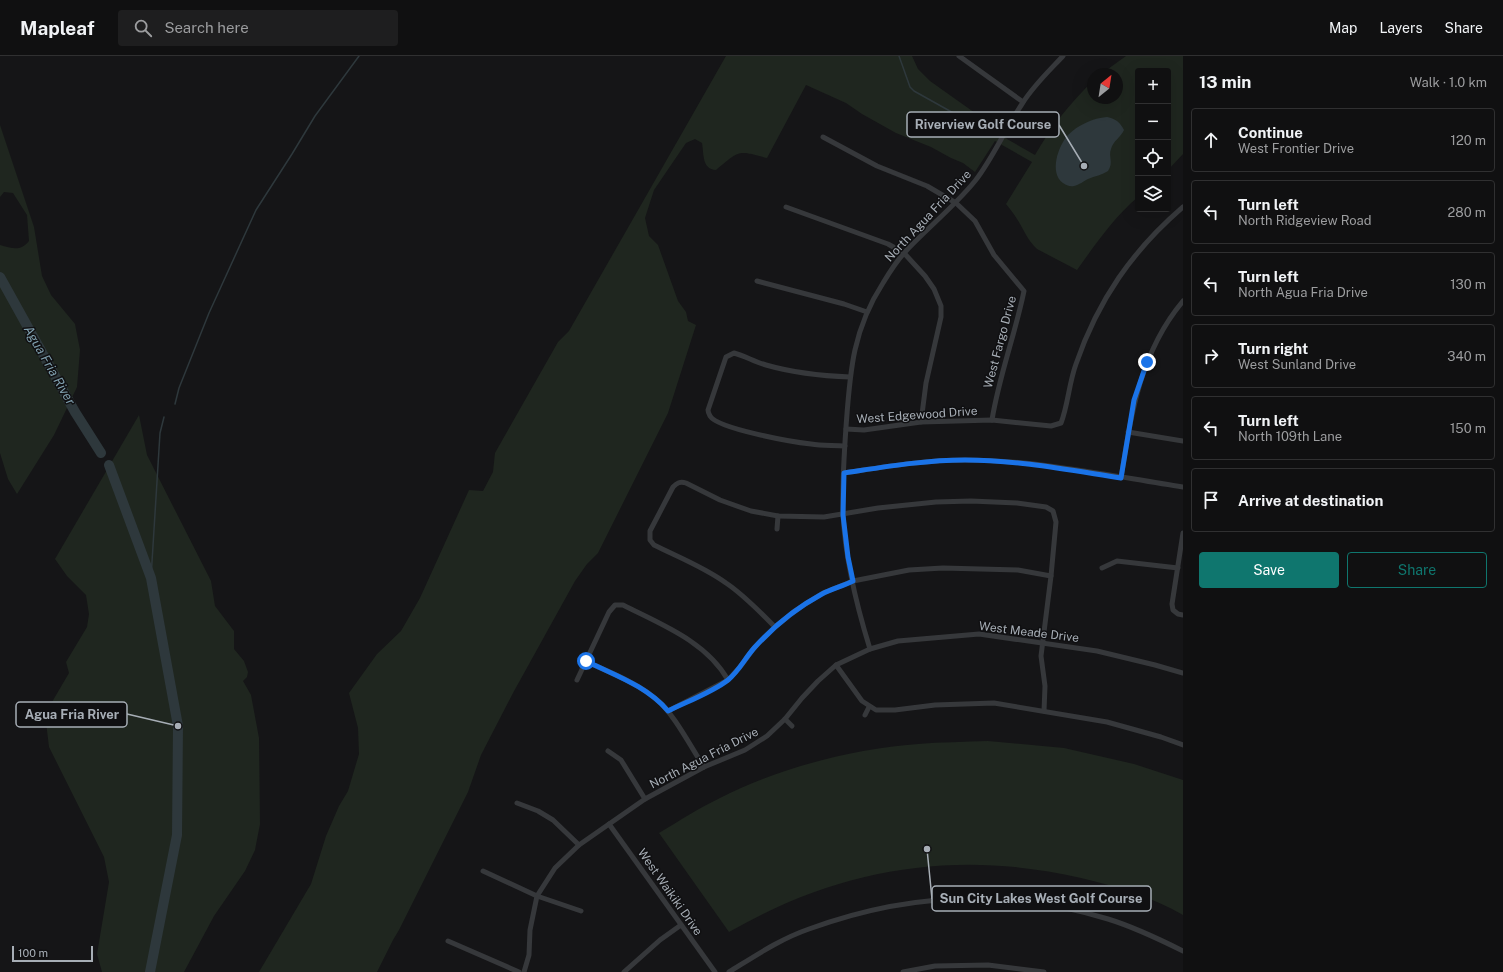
<!DOCTYPE html>
<meta charset="utf-8">
<style>
:root{--surface:#101011;--page:#1e1e1f;--text:#f1f3f6;--muted:#9c9d9f;--line:#303031;--accent:#0f766e}
body{margin:0;font-family:"Public Sans",sans-serif;background:var(--page);color:var(--text)}
.controls{position:absolute;right:12px;top:12px;display:grid;overflow:hidden;border-radius:4px;box-shadow:0 4px 16px #0002}
.controls button{width:36px;height:36px;display:grid;place-items:center;padding:0;border:0;border-bottom:1px solid var(--line);background:var(--surface);color:var(--text);font:20px sans-serif}
.compass{position:absolute;left:1087px;top:12px;width:36px;height:36px;border-radius:50%;background:var(--surface);box-shadow:0 4px 16px #0002;rotate:30deg}
.scale{position:absolute;left:12px;bottom:10px;width:81px;box-sizing:border-box;padding-left:4px;border:2px solid #a7aeb6;border-top:0;font-size:11px;line-height:14px;white-space:nowrap;color:#a7aeb6;-webkit-text-stroke:3px #101012;paint-order:stroke}
.stop{position:absolute;width:12px;height:12px;margin:-9px;border:3px solid #1a73e8;border-radius:50%;background:#fff}
.stop.end{background:#1a73e8;border-color:#fff;box-shadow:0 1px 4px #0008}
.list{margin:0;padding:0;list-style:none}
h2{display:flex;justify-content:space-between;align-items:center;height:52px;margin:0;padding:0 16px;font-size:17px}
h2 small{font-size:13px;font-weight:400;color:var(--muted)}
.list li{display:grid;grid-template-columns:26px 1fr auto;gap:12px;align-items:center;box-sizing:border-box;height:64px;margin:0 8px 8px;padding:0 8px;border:1px solid var(--line);border-radius:4px}
.list b{display:block;font-size:15px;white-space:nowrap}
.list p{margin:0;font-size:13px;white-space:nowrap;color:var(--muted)}
.list em{font-size:13px;font-style:normal;color:var(--muted)}
.actions{display:flex;gap:8px;padding:12px 16px}
.actions a{flex:1;padding:9px 0;border:1px solid var(--accent);border-radius:4px;text-align:center;font-size:14px;color:var(--accent)}
.actions .main{background:var(--accent);color:#fff}
.icon{flex:none;width:22px;height:22px;fill:none;stroke:currentColor;stroke-width:2;stroke-linecap:round;stroke-linejoin:round}
.map{position:relative;flex:none;width:1183px;height:916px;overflow:hidden}
header{display:flex;align-items:center;gap:24px;box-sizing:border-box;height:56px;padding:0 20px;background:var(--surface);border-bottom:1px solid var(--line)}
header strong{font-size:19px}
nav{display:flex;gap:22px;margin-inline-start:auto;font-size:14px}
.search{width:280px;height:36px;background:var(--page);display:flex;align-items:center;gap:10px;box-sizing:border-box;padding:0 14px;border-radius:4px;color:var(--muted);font-size:15px}
main{display:flex}
aside{flex:1;background:var(--surface)}
.map>svg:first-child{display:block}
.green{fill:#1f261f}
.water{fill:#2e383c}
.lines{fill:none;stroke-linecap:round;stroke-linejoin:round}
.stream{stroke:#2e383c;stroke-width:1.5}
.river{stroke:#2e383c;stroke-width:10}
.street{stroke:#36383b;stroke-width:5}
.route{stroke:#1a73e8;stroke-width:5}
.labels{text-anchor:middle;stroke-width:3;stroke-linejoin:round;paint-order:stroke}
.street-label{font-size:12px;fill:#a7aeb6;stroke:#101012}
.water-label{font-size:13px;font-style:italic;fill:#80a0af;stroke:#101012}
.leader{fill:none;stroke:#a7aeb6;stroke-width:1.5}
.callout-dot{fill:#a7aeb6;stroke:#101012;stroke-width:1.5}
.callout{fill:#101012;stroke:#a7aeb6;stroke-width:1.5}
.callout-label{font-size:13px;text-anchor:middle;font-weight:bold;fill:#a7aeb6}
</style>
<header>
<strong>Mapleaf</strong>
<div class="search"><svg class="icon" aria-label="search" viewBox="0 0 24 24"><circle cx="10" cy="10" r="6"/><path d="M15 15l6 6"/></svg>Search here</div>
<nav><a>Map</a><a>Layers</a><a>Share</a></nav>
</header>
<main>
<div class="map">
<svg width="1183" height="916" viewBox="0 0 1183 916">
<rect width="100%" height="100%" fill="#151517"/>
<!-- green -->
<g class="green">
<path d="M726,0H912L918,13L930,25L999,74L1007,83L1035,99C1051,71 1070,47 1093,25V42H1117V18H1101L1126,0H1183V98L1168,114V15H1138V141C1114,161 1095,189 1077,214L1037,193C1028,185 1024,174 1017,163C1014,158 1010,153 1006,148L1032,106L995,85L975,116L963,107L951,102L931,91L896,77L862,58L846,47L806,29L767,102C737,94 740,94 716,114C702,113 704,99 702,87L695,83L686,87L654,134L645,162L649,180L658,189L678,245L686,256L688,265L696,269L668,357L598,497L587,508L575,525L513,637L481,699L468,736L399,874L393,884L377,916H259L311,828L326,780L339,750L348,735L359,698L358,672L349,637L377,598L401,575L420,542L469,434L483,435L493,416L495,397L558,286L569,275Z"/>
<path d="M0,69L34,171L42,220L51,239L75,268L80,294L77,331L54,379L17,438L8,423L0,397V189C12,192 20,196 29,185L27,159L13,137L4,136L0,141Z"/>
<path d="M139,359L147,399L211,525L215,550L234,575V593L244,605L248,616L247,621L243,625L251,639L259,682L260,768L255,794L245,815L214,860L184,916H102L97,898L109,826L104,801L49,691L45,658L69,617L66,606L87,571L89,558L86,539L67,520L55,503Z"/>
<path d="M988,685L1064,692L1134,708L1183,724V859C1152,841 1116,830 1081,822C956,793 840,812 729,876L659,777C679,765 699,752 720,742C779,712 852,693 918,688C941,686 965,686 988,685Z"/>
</g>
<!-- water -->
<path class="water" d="M1107,61C1116,63 1120,66 1124,74C1121,81 1113,85 1111,93C1108,101 1114,106 1108,115C1102,119 1095,120 1088,123C1084,125 1079,129 1074,130C1070,131 1066,129 1063,127C1049,117 1058,90 1068,79C1078,69 1093,62 1107,61Z"/>
<g class="lines">
<!-- stream -->
<g class="stream">
<path d="M899,0L910,31L914,35L982,73"/>
<path d="M175,348L179,332L209,257L256,154L292,98L315,60L359,0"/>
<path d="M151,522L160,377L164,361"/>
</g>
<!-- river -->
<g class="river">
<path d="M0,221L75,356L101,397"/>
<path d="M109,409L151,522L178,670L177,779L150,916"/>
</g>
<!-- street -->
<g class="street">
<path d="M959,0L1023,46"/>
<path d="M823,81L877,110L927,130L956,147L975,165L994,199L1024,235C1015,279 999,320 992,364"/>
<path d="M786,151L888,188L904,197L925,220L934,233L941,250V261L926,327L921,366"/>
<path d="M757,225L844,248L867,256"/>
<path d="M846,373L864,374L921,366L992,364L1051,370L1061,367C1068,349 1069,327 1076,308C1098,244 1132,195 1183,151"/>
<path d="M1128,376L1183,385"/>
<path d="M845,390C834,389 822,390 811,388C793,386 718,373 710,360C709,358 708,356 708,354L726,301L734,297C745,300 755,306 766,309C794,317 821,320 850,321"/>
<path d="M844,417C884,411 924,404 965,404C1038,404 1111,420 1183,431"/>
<path d="M1121,422C1131,359 1140,296 1183,245"/>
<path d="M777,473L778,460"/>
<path d="M1183,477L1172,548L1173,554L1178,558L1183,559"/>
<path d="M1102,512L1117,505L1178,512"/>
<path d="M775,571C759,555 744,539 726,527C704,511 678,501 654,489L650,484V475L673,431C677,427 680,425 686,427L720,444L751,455L778,460L824,461L878,452L936,446L971,445L1017,447L1046,451L1053,455L1056,466L1051,520L1041,600L1045,630L1044,655"/>
<path d="M870,593C857,551 845,503 843,458C842,429 844,400 846,371C850,317 852,275 883,227C889,217 896,206 904,197C927,172 953,152 975,125C993,102 1005,73 1022,48C1033,30 1049,15 1063,0"/>
<path d="M585,605C609,616 636,626 656,643C673,656 692,693 704,711"/>
<path d="M836,609L862,645L876,654H895L935,649L994,647L1107,666L1161,681L1183,689"/>
<path d="M577,624L609,556L615,549H623C660,568 706,585 728,624"/>
<path d="M668,655L728,624L740,611L754,592L775,571L796,554L823,537L853,525L909,514L943,512L1018,514L1051,520"/>
<path d="M865,659L869,651"/>
<path d="M785,663L792,670"/>
<path d="M608,695L621,704L645,743"/>
<path d="M517,747L538,755L553,764L579,789"/>
<path d="M609,768L715,916"/>
<path d="M483,815L537,840L581,855"/>
<path d="M448,885L519,916"/>
<path d="M524,916L529,899L530,874L537,840L555,812L579,789L645,743L704,711L745,694L767,680L785,663L802,642L818,625L836,609L870,593L898,585L979,578L1097,595L1155,609L1183,617"/>
<path d="M624,916L660,884L681,869"/>
<path d="M729,916C755,900 780,883 809,873C907,837 1008,832 1108,863C1134,871 1159,883 1183,895"/>
<path d="M903,916L935,910L988,909L1044,916"/>
</g>
</g>
<g class="lines">
<!-- route -->
<path class="route" d="M586,605C614,619 647,630 668,655C686,646 713,636 728,624C739,615 745,602 755,591C774,570 796,552 822,538C831,533 843,530 853,525L848,501L843,459L844,417C884,411 924,404 965,404C1018,404 1069,414 1121,422L1134,344L1147,306"/>
</g>
<g class="labels">
<!-- street labels -->
<g class="street-label">
<text transform="translate(928 160) rotate(-47)" y="4">North Agua Fria Drive</text>
<text transform="translate(1000 286) rotate(-75)" y="4">West Fargo Drive</text>
<text transform="translate(917 359) rotate(-4)" y="4">West Edgewood Drive</text>
<text transform="translate(1029 576) rotate(7)" y="4">West Meade Drive</text>
<text transform="translate(704 702) rotate(-27)" y="4">North Agua Fria Drive</text>
<text transform="translate(670 836) rotate(55)" y="4">West Waikiki Drive</text>
</g>
<!-- water labels -->
<g class="water-label">
<text transform="translate(50 309) rotate(60)" y="5">Agua Fria River</text>
</g>
</g>
<!-- callouts -->
<path class="leader" d="M1084 110L1059 69M178 670L127 658M927 793L932 843"/>
<g class="callout-dot">
<circle cx="1084" cy="110" r="4"/>
<circle cx="178" cy="670" r="4"/>
<circle cx="927" cy="793" r="4"/>
</g>
<g class="callout">
<rect x="907" y="56" width="152" height="25" rx="4"/>
<rect x="16" y="646" width="111" height="25" rx="4"/>
<rect x="932" y="830" width="219" height="25" rx="4"/>
</g>
<g class="callout-label">
<text x="983" y="73">Riverview Golf Course</text>
<text x="72" y="663">Agua Fria River</text>
<text x="1041" y="847">Sun City Lakes West Golf Course</text>
</g>
</svg>
<div class="controls">
<button>+</button>
<button>−</button>
<button><svg class="icon" aria-label="locate" viewBox="0 0 24 24"><circle cx="12" cy="12" r="6"/><path d="M12 2v4M12 18v4M2 12h4M18 12h4"/></svg></button>
<button><svg class="icon" aria-label="layers" viewBox="0 0 24 24"><path d="M12 4l9 5-9 5-9-5zM3 14l9 5 9-5"/></svg></button>
</div>
<svg class="compass" viewBox="-18 -18 36 36"><path d="M0-13l5 13h-10z" fill="#e53935"/><path d="M0 13l5-13h-10z" fill="#9c9d9f"/></svg>
<div class="scale">100 m</div>
<div class="stop" style="left:586px;top:605px"></div>
<div class="stop end" style="left:1147px;top:306px"></div>
</div>
<aside>
<h2>13 min<small>Walk · 1.0 km</small></h2>
<ul class="list">
<li><svg class="icon" aria-label="ahead" viewBox="0 0 24 24"><path d="M12 20V5M6 11l6-6 6 6"/></svg><div><b>Continue</b><p>West Frontier Drive</p></div><em>120 m</em></li>
<li><svg class="icon" aria-label="left" viewBox="0 0 24 24"><path d="M17 20v-9H6M10 6l-5 5 5 5"/></svg><div><b>Turn left</b><p>North Ridgeview Road</p></div><em>280 m</em></li>
<li><svg class="icon" aria-label="left" viewBox="0 0 24 24"><path d="M17 20v-9H6M10 6l-5 5 5 5"/></svg><div><b>Turn left</b><p>North Agua Fria Drive</p></div><em>130 m</em></li>
<li><svg class="icon" aria-label="right" viewBox="0 0 24 24"><path d="M7 20v-9h11M14 6l5 5-5 5"/></svg><div><b>Turn right</b><p>West Sunland Drive</p></div><em>340 m</em></li>
<li><svg class="icon" aria-label="left" viewBox="0 0 24 24"><path d="M17 20v-9H6M10 6l-5 5 5 5"/></svg><div><b>Turn left</b><p>North 109th Lane</p></div><em>150 m</em></li>
<li><svg class="icon" aria-label="arrive" viewBox="0 0 24 24"><path d="M6 21V4h12l-3 4 3 4H6"/></svg><div><b>Arrive at destination</b></div></li>
</ul>
<div class="actions"><a class="main">Save</a><a>Share</a></div>
</aside>
</main>
